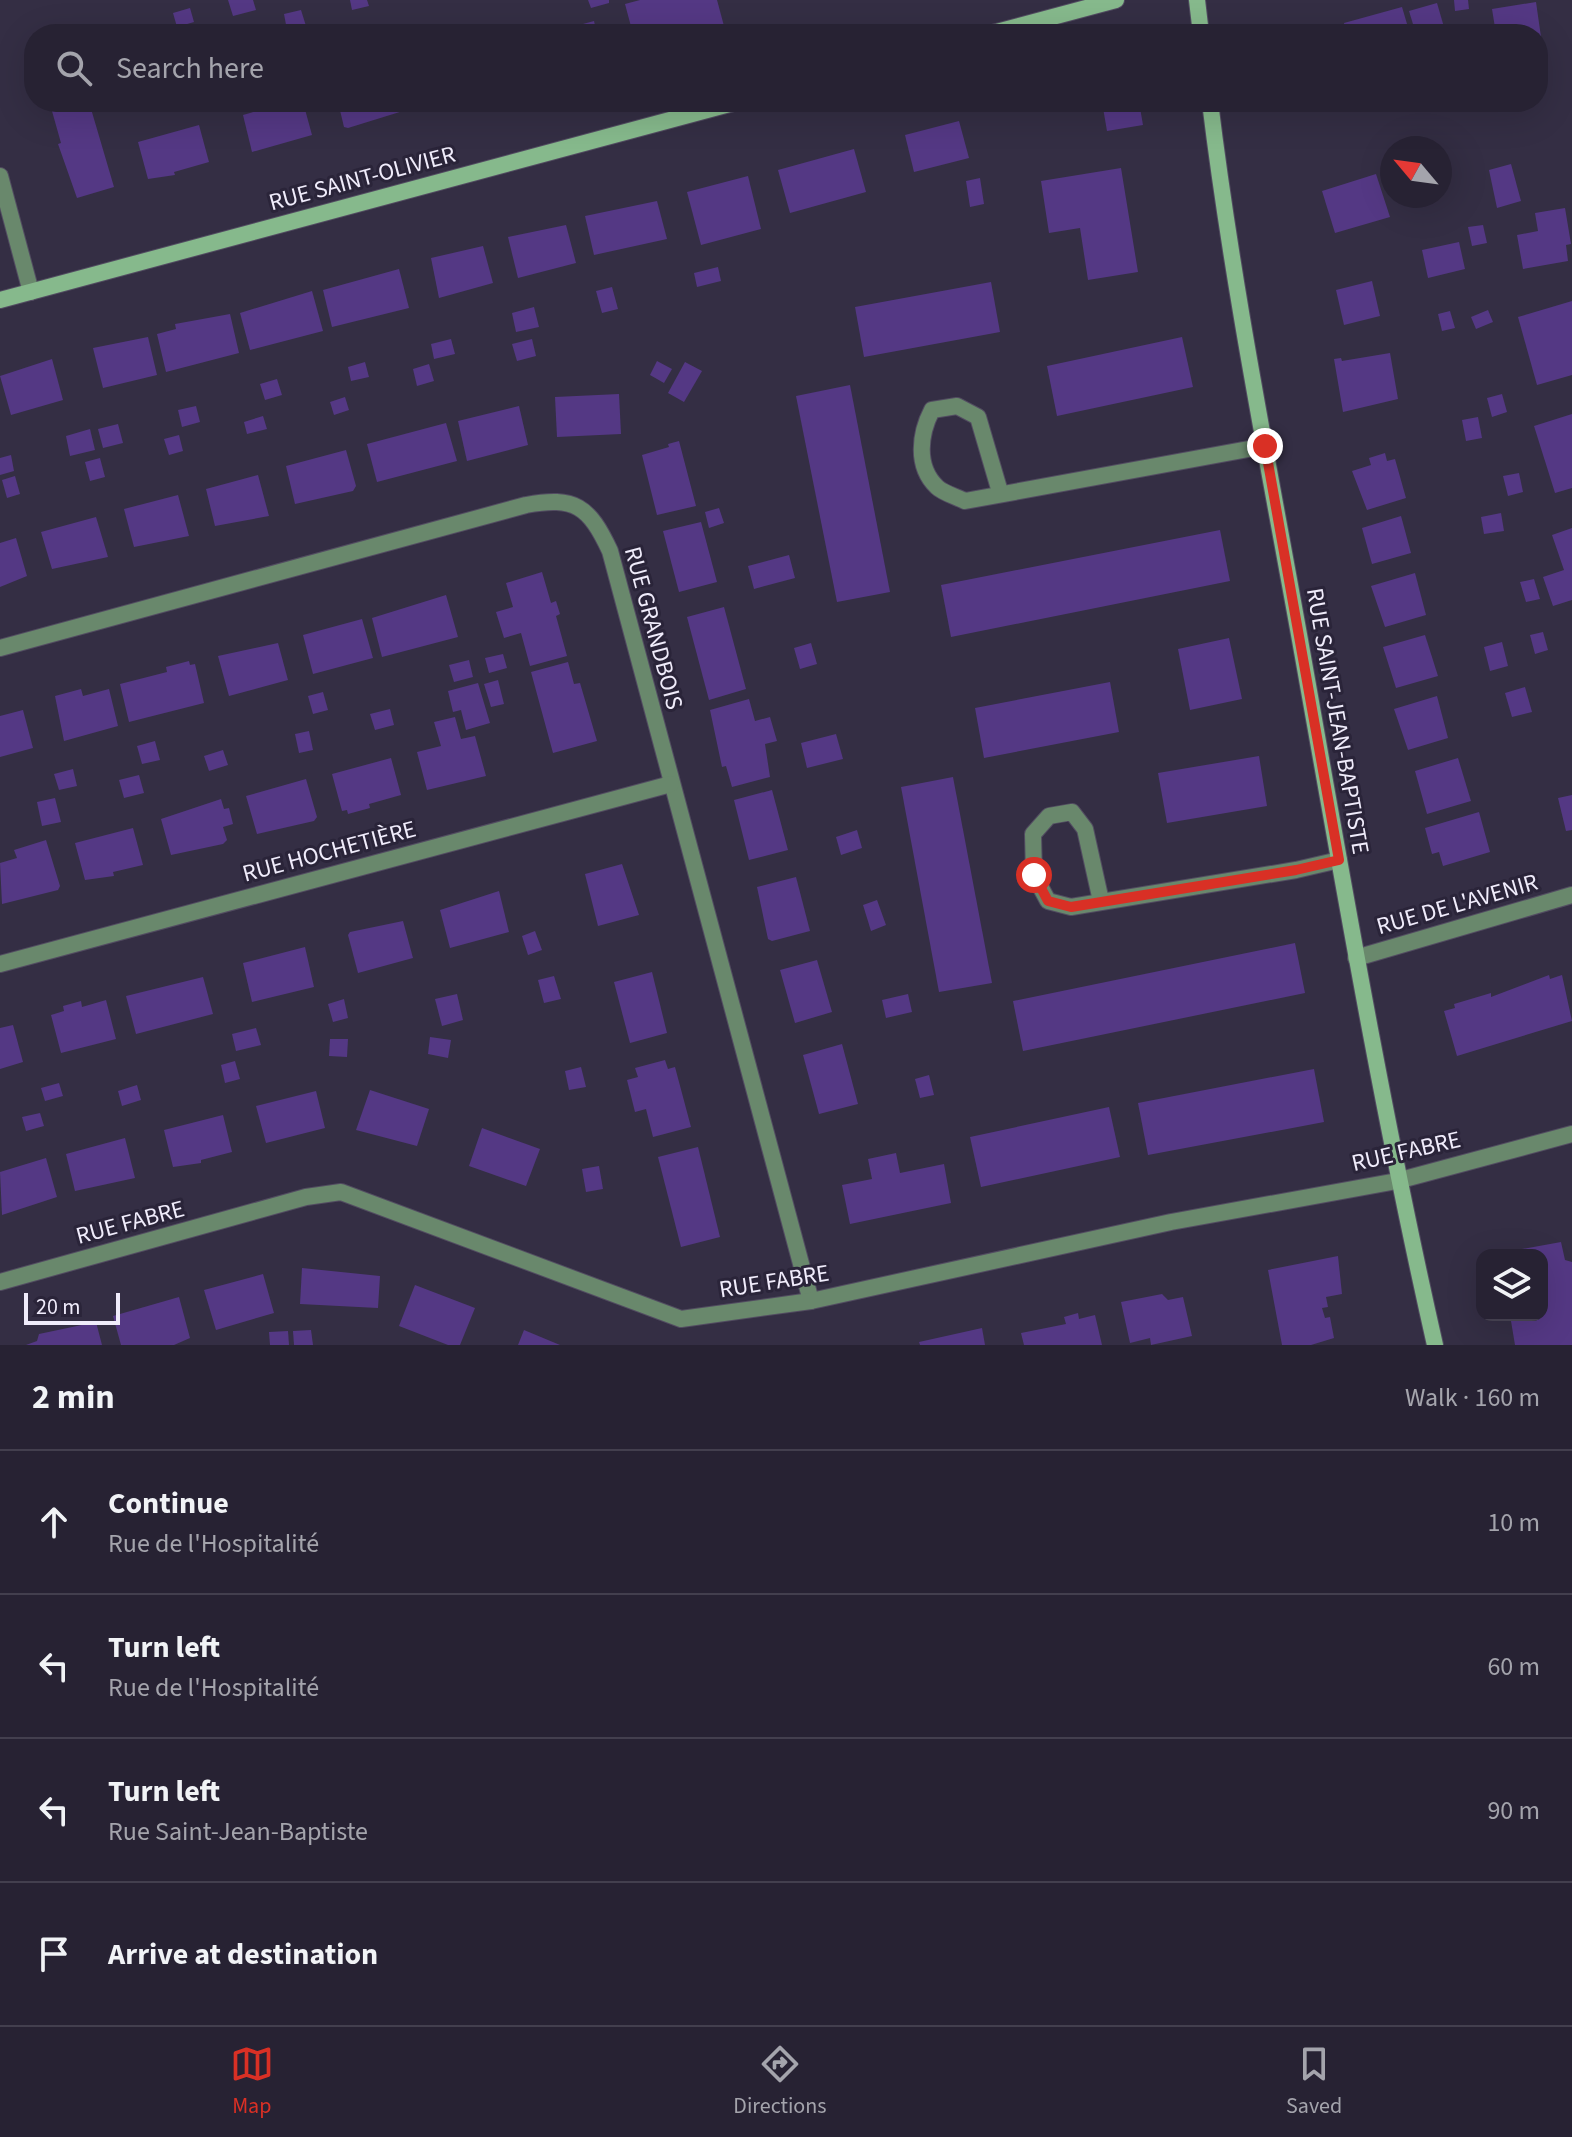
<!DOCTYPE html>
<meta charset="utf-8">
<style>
:root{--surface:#272233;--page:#2f2a3b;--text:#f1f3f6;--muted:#a4a4ac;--line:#433f4e;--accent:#d93025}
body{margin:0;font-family:"Source Sans 3",sans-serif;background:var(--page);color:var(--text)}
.controls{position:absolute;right:24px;bottom:24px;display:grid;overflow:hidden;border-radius:16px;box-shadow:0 8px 32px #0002}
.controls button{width:72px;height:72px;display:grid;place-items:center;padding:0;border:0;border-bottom:2px solid var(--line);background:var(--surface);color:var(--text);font:40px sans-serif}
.compass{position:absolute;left:1380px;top:136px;width:72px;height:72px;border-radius:50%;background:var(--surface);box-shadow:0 8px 32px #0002;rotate:299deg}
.scale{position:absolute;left:24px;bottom:20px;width:96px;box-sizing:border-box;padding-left:8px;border:4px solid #f0ecfb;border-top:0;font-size:22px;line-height:28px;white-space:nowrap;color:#f0ecfb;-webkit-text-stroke:6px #2a2439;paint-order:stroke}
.stop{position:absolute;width:24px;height:24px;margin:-18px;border:6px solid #d93025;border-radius:50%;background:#fff}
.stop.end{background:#d93025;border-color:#fff;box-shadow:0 2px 8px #0008}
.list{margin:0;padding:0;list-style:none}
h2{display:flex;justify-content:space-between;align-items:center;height:104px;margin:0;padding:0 32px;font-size:34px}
h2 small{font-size:26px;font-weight:400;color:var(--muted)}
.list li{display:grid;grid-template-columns:52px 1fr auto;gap:24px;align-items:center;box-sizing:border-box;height:144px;padding:0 32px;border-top:2px solid var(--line)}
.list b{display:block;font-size:30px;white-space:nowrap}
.list p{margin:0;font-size:26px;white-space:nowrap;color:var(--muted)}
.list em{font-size:26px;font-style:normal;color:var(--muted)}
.icon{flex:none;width:44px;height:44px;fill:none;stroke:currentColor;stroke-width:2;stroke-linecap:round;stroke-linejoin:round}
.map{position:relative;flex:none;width:1572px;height:1345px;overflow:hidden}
.search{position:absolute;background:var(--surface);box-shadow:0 8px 32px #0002;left:24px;right:24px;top:24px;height:88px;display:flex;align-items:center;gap:20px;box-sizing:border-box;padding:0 28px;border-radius:32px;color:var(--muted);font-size:30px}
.sheet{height:680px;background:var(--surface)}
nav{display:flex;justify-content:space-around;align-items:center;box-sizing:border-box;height:112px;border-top:2px solid var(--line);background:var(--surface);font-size:22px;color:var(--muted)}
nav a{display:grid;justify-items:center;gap:4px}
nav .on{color:var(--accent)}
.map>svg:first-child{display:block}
.building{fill:#543884}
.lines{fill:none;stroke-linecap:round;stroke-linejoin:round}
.street-casing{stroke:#524c61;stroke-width:18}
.secondary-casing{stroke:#524c61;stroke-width:18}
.street{stroke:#69886c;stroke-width:16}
.secondary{stroke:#86b98c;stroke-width:16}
.route{stroke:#d93025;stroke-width:10}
.labels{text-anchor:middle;stroke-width:6;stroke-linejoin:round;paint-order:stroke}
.street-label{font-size:24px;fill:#f0ecfb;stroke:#2a2439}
</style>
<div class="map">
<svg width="1572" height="1345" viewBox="0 0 1572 1345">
<rect width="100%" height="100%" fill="#342e44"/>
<!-- building -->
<g class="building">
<path d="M228,0H253L256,10L233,16Z"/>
<path d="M350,0H367L369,6L352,10Z"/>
<path d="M588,0H609V3L591,8Z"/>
<path d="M640,0H717L724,26L692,34H633L625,4Z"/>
<path d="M1454,0H1468L1469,9L1455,11Z"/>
<path d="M1536,2L1542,44L1538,45V34H1496L1492,9Z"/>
<path d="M1437,3L1446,34H1416L1409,11Z"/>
<path d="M1402,7L1410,34H1331L1345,29L1344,23Z"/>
<path d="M190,8L194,22L177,27L173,13Z"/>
<path d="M301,10L306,26L287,30L284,14Z"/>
<path d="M594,21L597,34H550V33Z"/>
<path d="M57,102H89L114,187L77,198L58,144L61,143L50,104Z"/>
<path d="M288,102H303L312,135L252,152L243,115Z"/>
<path d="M338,102H401L403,111L348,128L344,127Z"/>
<path d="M1102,102H1139L1143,125L1107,131Z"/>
<path d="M959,121L969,158L914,172L905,135Z"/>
<path d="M199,125L209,162L174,172L175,175L148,179L138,142Z"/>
<path d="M854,149L866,192L790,213L778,170Z"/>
<path d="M1511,164L1521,201L1497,208L1489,170Z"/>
<path d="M1121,168L1138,272L1088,280L1080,228L1049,233L1041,181Z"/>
<path d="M1376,174L1390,217L1335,233L1322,191Z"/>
<path d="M748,176L761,229L701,245L687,192Z"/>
<path d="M980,178L984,204L970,207L966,181Z"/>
<path d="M657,201L667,239L594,255L585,216Z"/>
<path d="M1565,208L1571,244L1566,245L1568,261L1523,269L1517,235L1538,231L1535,213Z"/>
<path d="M566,225L576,263L518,278L508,237Z"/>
<path d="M1483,225L1487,243L1472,246L1468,227Z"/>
<path d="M1459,242L1465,269L1428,278L1422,250Z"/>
<path d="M483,246L493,283L439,298L431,258Z"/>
<path d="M718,267L721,281L697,287L694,273Z"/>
<path d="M399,269L409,308L332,327L323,290Z"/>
<path d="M1372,281L1380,316L1344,325L1336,290Z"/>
<path d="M991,282L1000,332L864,357L855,307Z"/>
<path d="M612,287L618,309L602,313L596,291Z"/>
<path d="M312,291L323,331L250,350L240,313Z"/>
<path d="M1572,301V375L1537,385L1518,317Z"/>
<path d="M534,307L539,327L516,332L512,313Z"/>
<path d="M1488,310L1493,322L1476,329L1471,317Z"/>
<path d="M1450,311L1455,328L1442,331L1438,314Z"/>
<path d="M230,314L239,353L166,372L157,334L176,329L175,324Z"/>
<path d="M148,337L157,375L103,388L93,348Z"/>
<path d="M1182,337L1193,387L1057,416L1047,366Z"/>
<path d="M451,339L455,354L434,359L431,344Z"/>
<path d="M532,339L536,356L517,361L512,344Z"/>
<path d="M1390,353L1398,399L1343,412L1334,359L1341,358L1342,361Z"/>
<path d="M52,359L63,400L11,415L0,376Z"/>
<path d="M657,361L672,369L664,383L650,375Z"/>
<path d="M365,362L369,377L351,381L348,367Z"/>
<path d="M685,362L702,371L684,402L668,393Z"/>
<path d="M429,364L434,381L417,386L413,369Z"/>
<path d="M277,379L282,395L265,400L260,384Z"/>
<path d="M850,385L890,592L837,602L796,396Z"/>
<path d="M619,394L621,434L557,437L555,397Z"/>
<path d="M1502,394L1507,412L1492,417L1487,398Z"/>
<path d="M345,397L349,410L334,415L330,402Z"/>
<path d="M196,406L200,422L182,427L178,410Z"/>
<path d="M519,406L528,445L467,461L458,421Z"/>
<path d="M1572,414V488L1555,493L1534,426Z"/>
<path d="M263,416L267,429L247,434L244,422Z"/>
<path d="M1478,417L1482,438L1466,441L1462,420Z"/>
<path d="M446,423L457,461L377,482L367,444Z"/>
<path d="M118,424L123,443L103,448L98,429Z"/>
<path d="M90,429L95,450L70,456L66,436Z"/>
<path d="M179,435L183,451L169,455L164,439Z"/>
<path d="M679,441L696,506L657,515L642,455L669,447L668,444Z"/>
<path d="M346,450L356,486L353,491L295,504L286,466Z"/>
<path d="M1385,453L1387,461L1395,459L1406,498L1367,510L1352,471L1371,465L1369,458Z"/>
<path d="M11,455L14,471L0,475V458Z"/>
<path d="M100,458L105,477L90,481L85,462Z"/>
<path d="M1519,473L1523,492L1508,496L1503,476Z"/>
<path d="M258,475L269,516L215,526L206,489Z"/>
<path d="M15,476L20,494L7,498L2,480Z"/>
<path d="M178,495L189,536L134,547L124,509Z"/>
<path d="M719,508L724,523L709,528L705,512Z"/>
<path d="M1501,513L1504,531L1484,534L1481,517Z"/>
<path d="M1401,516L1411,553L1372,564L1362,528Z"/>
<path d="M96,517L108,557L52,569L41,532Z"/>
<path d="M701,522L717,582L679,592L663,531Z"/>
<path d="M1572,528V600L1553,606L1543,577L1564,570L1552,535Z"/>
<path d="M1220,530L1230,581L951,637L941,585Z"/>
<path d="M16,538L27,576L0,587V543Z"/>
<path d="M789,555L795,578L754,589L748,566Z"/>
<path d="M542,572L551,603L556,601L560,614L556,616L567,656L530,666L521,633L504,638L496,612L513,607L506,583Z"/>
<path d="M1415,573L1426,615L1385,627L1371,586Z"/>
<path d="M1534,579L1540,599L1526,602L1520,582Z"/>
<path d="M446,595L458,637L382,657L372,618Z"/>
<path d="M724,607L746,689L709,700L687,617Z"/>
<path d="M362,619L373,658L313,674L303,635Z"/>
<path d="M1543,632L1548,650L1535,654L1530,635Z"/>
<path d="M1425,635L1438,676L1396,688L1383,647Z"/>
<path d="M1229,638L1242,699L1190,710L1178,649Z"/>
<path d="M1502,642L1508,666L1490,671L1484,647Z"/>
<path d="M278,643L288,680L229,696L218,656Z"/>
<path d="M811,643L817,664L800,669L794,648Z"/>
<path d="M503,654L507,668L489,673L485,658Z"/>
<path d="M469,660L473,677L454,682L449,665Z"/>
<path d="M189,661L190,665L195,664L204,703L129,722L120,684L167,672L166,667Z"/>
<path d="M568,662L574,684L580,683L597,741L553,753L531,672Z"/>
<path d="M498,680L504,704L491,707L484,684Z"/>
<path d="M1110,682L1119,732L984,758L975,708Z"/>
<path d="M478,683L490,723L466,730L461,710L453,712L448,691Z"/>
<path d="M1525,687L1532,712L1512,717L1505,693Z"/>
<path d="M81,689L83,696L109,689L118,726L64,741L55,696Z"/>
<path d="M323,692L328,710L313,714L308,696Z"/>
<path d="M1437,696L1448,738L1408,750L1394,709Z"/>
<path d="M749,699L755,721L770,717L777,741L765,744L770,777L732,787L726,766L722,767L710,710Z"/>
<path d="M390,709L394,725L375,730L370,714Z"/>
<path d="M23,710L33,748L0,757V716Z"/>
<path d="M455,717L461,739L475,736L486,776L427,790L417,752L441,746L434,722Z"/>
<path d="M309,731L313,750L299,753L295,734Z"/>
<path d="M836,734L843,759L807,768L801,743Z"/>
<path d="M155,741L160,760L142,764L137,746Z"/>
<path d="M223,750L228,765L209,771L204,756Z"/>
<path d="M1259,756L1267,806L1167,823L1158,773Z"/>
<path d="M391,758L401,795L369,804L370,808L348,814L347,810L342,811L332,774Z"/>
<path d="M1458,758L1471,801L1427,814L1415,771Z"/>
<path d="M73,769L77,786L59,790L54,774Z"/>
<path d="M139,775L144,793L124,798L119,780Z"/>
<path d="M953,777L992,983L939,992L901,787Z"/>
<path d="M306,779L317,817L314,821L257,834L246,796Z"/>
<path d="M772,790L788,850L749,860L734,800Z"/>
<path d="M1572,795V830L1566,831L1558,798Z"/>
<path d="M55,798L61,822L42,826L37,802Z"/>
<path d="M221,799L224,809L229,808L233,824L223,827L227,840L223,844L171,855L161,819Z"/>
<path d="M1479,812L1490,852L1443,866L1439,852L1432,854L1425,828Z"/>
<path d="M133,828L143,865L113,872L114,876L85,880L75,843Z"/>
<path d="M857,830L862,848L841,855L836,837Z"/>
<path d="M46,840L60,886L58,890L2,904L0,863L17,858L14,850Z"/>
<path d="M622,864L639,915L598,926L585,874Z"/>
<path d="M796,877L810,931L772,941L768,939L757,887Z"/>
<path d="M499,891L509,932L450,948L440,910Z"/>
<path d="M877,900L886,925L871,931L863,905Z"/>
<path d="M403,921L413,958L358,973L348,935L350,932Z"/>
<path d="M535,931L542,950L528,955L522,936Z"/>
<path d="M1295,943L1305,993L1023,1051L1013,1001Z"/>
<path d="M305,947L314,987L252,1002L243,963Z"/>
<path d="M817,960L832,1012L795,1023L780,970Z"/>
<path d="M652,972L667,1033L630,1043L614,982Z"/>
<path d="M1549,975L1550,979L1562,975L1572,1021L1457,1056L1444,1011L1455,1008L1454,1004L1491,993V997Z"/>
<path d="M554,976L561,999L544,1003L538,980Z"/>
<path d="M203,977L213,1014L136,1034L126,996Z"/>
<path d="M457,994L463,1020L442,1026L435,999Z"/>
<path d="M908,994L912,1012L886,1018L882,1000Z"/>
<path d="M344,999L348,1018L333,1022L328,1004Z"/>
<path d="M106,1000L116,1039L61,1053L51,1015L64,1011L63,1006L81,1001L82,1007Z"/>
<path d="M13,1025L23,1062L0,1069V1028Z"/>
<path d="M256,1028L261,1045L236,1051L232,1034Z"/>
<path d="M430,1037L451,1040L448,1058L428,1054Z"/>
<path d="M330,1039H348L347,1057L329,1056Z"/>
<path d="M842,1044L858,1104L819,1114L803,1055Z"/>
<path d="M665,1060L668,1069L675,1067L691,1127L653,1137L646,1109L635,1112L627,1080L638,1077L635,1068Z"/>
<path d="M235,1061L240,1079L225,1083L221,1065Z"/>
<path d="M581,1067L586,1087L569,1090L565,1071Z"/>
<path d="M1314,1069L1324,1122L1148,1155L1138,1103Z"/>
<path d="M929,1075L934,1095L920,1098L915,1079Z"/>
<path d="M59,1083L63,1096L45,1101L41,1088Z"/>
<path d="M137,1085L141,1100L122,1106L118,1091Z"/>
<path d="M370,1090L429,1109L417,1146L356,1130Z"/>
<path d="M316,1091L325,1128L266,1143L256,1106Z"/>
<path d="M1109,1107L1120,1157L981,1187L970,1137Z"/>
<path d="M40,1113L44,1126L26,1131L22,1117Z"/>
<path d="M223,1115L232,1152L201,1160V1163L173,1167L164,1130Z"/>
<path d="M482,1128L540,1149L526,1186L469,1166Z"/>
<path d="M125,1138L135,1178L75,1191L66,1154Z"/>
<path d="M698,1147L720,1237L681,1247L658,1157Z"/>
<path d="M896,1153L900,1173L944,1164L951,1203L850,1224L842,1185L872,1179L868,1159Z"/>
<path d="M46,1158L57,1197L2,1215L0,1172Z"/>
<path d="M599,1166L603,1189L586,1192L582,1169Z"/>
<path d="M1561,1242L1565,1260L1572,1262V1345H1515L1510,1315H1542V1255L1500,1253Z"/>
<path d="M1338,1256L1342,1294L1326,1297L1328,1307L1322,1308L1325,1318L1330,1317L1334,1338L1311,1345H1282L1268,1270Z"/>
<path d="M302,1268L380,1276L378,1308L300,1304Z"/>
<path d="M263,1274L274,1313L216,1330L204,1290Z"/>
<path d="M415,1285L475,1308L460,1345H448L399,1326Z"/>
<path d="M1162,1294L1168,1300L1183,1297L1192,1336L1151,1345L1150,1338L1130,1343L1121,1302Z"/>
<path d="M179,1297L190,1338L174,1345H121L113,1316Z"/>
<path d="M1078,1313L1079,1319L1095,1315L1102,1345H1024L1021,1333L1066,1324L1064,1317Z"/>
<path d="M96,1322L102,1345H26L37,1341L39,1334Z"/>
<path d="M982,1328L985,1345H920L919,1342Z"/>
<path d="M311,1330L313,1345H294L293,1331Z"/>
<path d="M524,1330L560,1345H518Z"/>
<path d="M288,1331L289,1345H270L269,1332Z"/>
</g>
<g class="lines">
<defs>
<g id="street">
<path d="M0,176L31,292"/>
<path d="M1000,492L978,417L957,406L932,410C920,433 915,466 937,487C943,493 957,497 965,501L1265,446"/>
<path d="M0,648L526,505C575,496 589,506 610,551L811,1301"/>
<path d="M1101,901L1085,829L1072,812L1049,816L1033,834L1034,875L1048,901L1071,907L1296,870L1339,860"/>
<path d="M1356,958L1572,895"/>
<path d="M0,964L671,784"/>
<path d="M0,1282L306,1197L341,1192L681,1319L811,1301L1171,1222L1397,1181L1572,1134"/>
</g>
<g id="secondary">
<path d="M1197,0L1201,34"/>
<path d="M989,34L1116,0"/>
<path d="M1210,102C1232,282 1268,462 1300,640C1342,876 1382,1112 1435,1345"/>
<path d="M0,300L737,102"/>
</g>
</defs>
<!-- street casing -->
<use href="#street" class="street-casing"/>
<!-- secondary casing -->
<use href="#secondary" class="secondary-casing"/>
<!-- street -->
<use href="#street" class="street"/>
<!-- secondary -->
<use href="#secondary" class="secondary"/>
</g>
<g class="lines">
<!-- route -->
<path class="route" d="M1034,875L1048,901L1071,907L1296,870L1339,860L1265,446"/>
</g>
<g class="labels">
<!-- street labels -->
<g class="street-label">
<text transform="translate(362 178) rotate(-15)" y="8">RUE SAINT-OLIVIER</text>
<text transform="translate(654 628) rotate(75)" y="8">RUE GRANDBOIS</text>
<text transform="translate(1338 721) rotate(80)" y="8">RUE SAINT-JEAN-BAPTISTE</text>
<text transform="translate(329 851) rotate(-15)" y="8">RUE HOCHETIÈRE</text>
<text transform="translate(1457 904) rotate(-16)" y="8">RUE DE L'AVENIR</text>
<text transform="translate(1406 1151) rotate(-13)" y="8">RUE FABRE</text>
<text transform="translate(130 1222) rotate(-15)" y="8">RUE FABRE</text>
<text transform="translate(774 1281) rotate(-9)" y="8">RUE FABRE</text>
</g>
</g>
</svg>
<div class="controls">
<button><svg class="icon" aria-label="layers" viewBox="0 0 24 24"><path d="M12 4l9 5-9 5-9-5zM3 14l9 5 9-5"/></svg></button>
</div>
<svg class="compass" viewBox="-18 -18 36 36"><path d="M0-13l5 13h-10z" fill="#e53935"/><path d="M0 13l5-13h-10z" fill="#a4a4ac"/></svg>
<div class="scale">20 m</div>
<div class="stop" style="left:1034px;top:875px"></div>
<div class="stop end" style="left:1265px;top:446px"></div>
<div class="search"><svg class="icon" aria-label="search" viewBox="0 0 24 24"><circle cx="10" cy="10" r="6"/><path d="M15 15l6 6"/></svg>Search here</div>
</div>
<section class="sheet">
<h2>2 min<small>Walk · 160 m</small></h2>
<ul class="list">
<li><svg class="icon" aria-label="ahead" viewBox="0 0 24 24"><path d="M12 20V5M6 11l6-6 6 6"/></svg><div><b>Continue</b><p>Rue de l'Hospitalité</p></div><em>10 m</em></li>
<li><svg class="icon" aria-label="left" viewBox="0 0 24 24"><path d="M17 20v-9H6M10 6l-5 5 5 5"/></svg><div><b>Turn left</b><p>Rue de l'Hospitalité</p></div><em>60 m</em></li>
<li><svg class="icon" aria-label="left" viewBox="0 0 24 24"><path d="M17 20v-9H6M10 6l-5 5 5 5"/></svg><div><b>Turn left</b><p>Rue Saint-Jean-Baptiste</p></div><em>90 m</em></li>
<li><svg class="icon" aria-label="arrive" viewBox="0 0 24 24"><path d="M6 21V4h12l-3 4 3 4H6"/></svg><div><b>Arrive at destination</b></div></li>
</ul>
</section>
<nav>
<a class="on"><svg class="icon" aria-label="map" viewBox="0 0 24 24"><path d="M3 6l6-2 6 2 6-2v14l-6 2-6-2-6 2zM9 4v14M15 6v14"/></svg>Map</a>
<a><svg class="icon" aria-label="directions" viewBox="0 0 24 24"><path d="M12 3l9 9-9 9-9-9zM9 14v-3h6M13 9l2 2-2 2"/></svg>Directions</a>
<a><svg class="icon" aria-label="saved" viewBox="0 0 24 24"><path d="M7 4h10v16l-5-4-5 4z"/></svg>Saved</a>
</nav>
